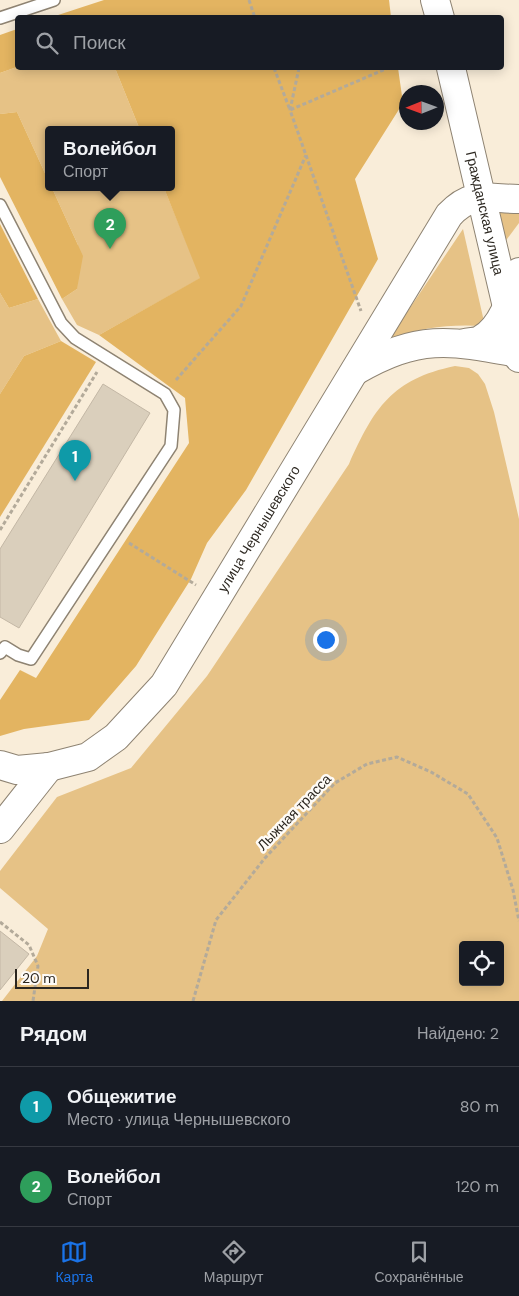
<!DOCTYPE html>
<html lang="ru">
<meta charset="utf-8">
<style>
:root{--surface:#171b24;--page:#20242c;--text:#f1f3f6;--muted:#9ea1a6;--line:#363941;--accent:#1a73e8}
body{margin:0;font-family:"DM Sans",sans-serif;background:var(--page);color:var(--text)}
.controls{position:absolute;right:15px;bottom:15px;display:grid;overflow:hidden;border-radius:5px;box-shadow:0 2px 12px #0003}
.controls button{width:45px;height:45px;display:grid;place-items:center;padding:0;border:0;border-bottom:1px solid var(--line);background:var(--surface);color:var(--text);font:25px sans-serif}
.compass{position:absolute;left:399px;top:85px;width:45px;height:45px;border-radius:50%;background:var(--surface);box-shadow:0 2px 12px #0003;rotate:269deg}
.scale{position:absolute;left:15px;bottom:12px;width:74px;box-sizing:border-box;padding-left:5px;border:2px solid #2c2720;border-top:0;font-size:14px;line-height:18px;white-space:nowrap;color:#2c2720;-webkit-text-stroke:4px #fefbf7;paint-order:stroke}
.you{position:absolute;left:325px;top:639px;width:18px;height:18px;margin:-12px;border:4px solid #fff;border-radius:50%;background:#1a73e8;box-shadow:0 0 0 8px #1a73e833}
.badge{display:grid;place-items:center;width:32px;height:32px;border-radius:50%;background:var(--accent);color:#fff;font-size:16px;font-weight:700}
.pin{position:absolute;translate:-50% -41px;filter:drop-shadow(0 1px 2px #0008)}
.pin::after{content:'';position:absolute;top:26px;width:18px;height:15px;background:inherit;clip-path:polygon(0 0,100% 0,50% 100%)}
.popup{position:absolute;left:45px;top:126px;width:130px;height:65px;box-sizing:border-box;display:grid;place-content:center;border-radius:5px;background:var(--surface);filter:drop-shadow(0 1px 4px #0005);font-size:16px;white-space:nowrap;color:var(--muted)}
.popup b{font-size:19px;color:var(--text)}
.popup::after{content:'';position:absolute;left:50%;top:100%;margin-left:-10px;border:10px solid transparent;border-top-color:var(--surface)}
.list{margin:0;padding:0;list-style:none}
h2{display:flex;justify-content:space-between;align-items:center;height:65px;margin:0;padding:0 20px;font-size:21px}
h2 small{font-size:16px;font-weight:400;color:var(--muted)}
.list li{display:grid;grid-template-columns:32px 1fr auto;gap:15px;align-items:center;box-sizing:border-box;height:80px;padding:0 20px;border-top:1px solid var(--line)}
.list b{display:block;font-size:19px;white-space:nowrap}
.list p{margin:0;font-size:16px;white-space:nowrap;color:var(--muted)}
.list em{font-size:16px;font-style:normal;color:var(--muted)}
.icon{flex:none;width:28px;height:28px;fill:none;stroke:currentColor;stroke-width:2;stroke-linecap:round;stroke-linejoin:round}
.map{position:relative;flex:none;width:519px;height:1001px;overflow:hidden}
.search{position:absolute;background:var(--surface);box-shadow:0 2px 12px #0003;left:15px;right:15px;top:15px;height:55px;display:flex;align-items:center;gap:12px;box-sizing:border-box;padding:0 18px;border-radius:5px;color:var(--muted);font-size:19px}
.sheet{height:225px;background:var(--surface)}
nav{display:flex;justify-content:space-around;align-items:center;box-sizing:border-box;height:70px;border-top:1px solid var(--line);background:var(--surface);font-size:14px;color:var(--muted)}
nav a{display:grid;justify-items:center;gap:2px}
nav .on{color:var(--accent)}
.map>svg:first-child{display:block}
.green{fill:#e6c286;fill-rule:evenodd}
.forest{fill:#e3b461}
.building{fill:#dacfbc;stroke:#c3b7a5}
.lines{fill:none;stroke-linecap:round;stroke-linejoin:round}
.service-casing{stroke:#8e8372;stroke-width:14}
.tertiary-casing{stroke:#8e8372;stroke-width:30}
.secondary-casing{stroke:#8e8372;stroke-width:30}
.path{stroke:#b3aa9a;stroke-width:3;stroke-dasharray:4 2.5;stroke-linecap:butt}
.service{stroke:#fff;stroke-width:11}
.tertiary{stroke:#fff;stroke-width:28}
.secondary{stroke:#fff;stroke-width:28}
.labels{text-anchor:middle;stroke-width:5;stroke-linejoin:round;paint-order:stroke}
.street-label{font-size:14px;fill:#2c2720;stroke:#fefbf7}
</style>
<div class="map">
<svg width="519" height="1001" viewBox="0 0 519 1001">
<rect width="100%" height="100%" fill="#f9edd9"/>
<!-- green -->
<g class="green">
<path d="M17,67L115,68L140,130H49V182L17,112L0,114V73Z"/>
<path d="M52,188H164L201,278L99,335L77,325L62,299L77,289L78,245Z"/>
<path d="M497,212L519,214V223L504,243Z"/>
<path d="M463,229L485,326C448,324 424,327 389,339Z"/>
<path d="M0,293L9,308L38,299L61,341L24,356L0,394Z"/>
<path d="M455,366L469,368L478,374L485,384L494,412L519,519V1001H2L37,956L48,929L0,888V871L57,797L131,768L207,676L349,464C374,408 392,379 455,366ZM463,945H500V982H463Z"/>
</g>
<!-- forest -->
<g class="forest">
<path d="M104,0H389L391,17H52Z"/>
<path d="M17,29V67L0,73V35Z"/>
<path d="M115,68H398L403,103L355,179L378,259L246,490L207,543L191,579L136,666L89,720L24,729L0,736V700L20,670L36,678L189,443L185,398L99,335L200,278L164,188H171V130H140Z"/>
<path d="M17,112L49,182V188H52L83,256L77,289L62,299L0,177V114Z"/>
<path d="M0,224L38,299L9,308L0,293Z"/>
<path d="M61,341L96,362L0,517V394L24,356Z"/>
</g>
<!-- building -->
<g class="building">
<path d="M103,384L150,413L19,628L0,617V549Z"/>
<path d="M0,931L29,954L0,990Z"/>
</g>
<g class="lines">
<defs>
<g id="service">
<path d="M0,18L54,0"/>
<path d="M0,205L61,323L75,338L165,394L174,410L171,446L31,659L18,655L5,647L0,653"/>
</g>
<g id="tertiary">
<path d="M465,343C470,342 476,342 480,340C503,328 512,295 519,272"/>
<path d="M355,371C419,334 449,340 518,353"/>
<path id="s1" d="M0,765L17,770L49,767L88,757L116,737L164,685L449,215C472,190 489,199 519,199"/>
<path d="M0,829L49,767"/>
</g>
<g id="secondary">
<path d="M435,0L440,18"/>
<path id="s2" d="M451,68L519,358"/>
</g>
</defs>
<!-- service casing -->
<use href="#service" class="service-casing"/>
<!-- tertiary casing -->
<use href="#tertiary" class="tertiary-casing"/>
<!-- secondary casing -->
<use href="#secondary" class="secondary-casing"/>
<!-- path -->
<g class="path">
<path d="M249,0L255,18"/>
<path d="M274,68L290,110L388,68"/>
<path d="M299,68L290,110L361,311"/>
<path d="M176,380L241,306L306,155"/>
<path d="M0,530L97,372"/>
<path d="M129,543L196,585"/>
<path d="M0,922L29,945L38,966L33,1001"/>
<path d="M193,1001L216,920L265,858L335,783L367,764L397,757L431,772L468,794L497,838L513,890L519,921"/>
</g>
<!-- service -->
<use href="#service" class="service"/>
<!-- tertiary -->
<use href="#tertiary" class="tertiary"/>
<!-- secondary -->
<use href="#secondary" class="secondary"/>
</g>
<g class="labels">
<!-- street labels -->
<g class="street-label">
<text dy="5" stroke="none"><textPath href="#s2" startOffset="149">Гражданская улица</textPath></text>
<text dy="5" stroke="none"><textPath href="#s1" startOffset="378">улица Чернышевского</textPath></text>
<text transform="translate(294 812) rotate(-46)" y="5">Лыжная трасса</text>
</g>
</g>
</svg>
<div class="controls">
<button><svg class="icon" aria-label="locate" viewBox="0 0 24 24"><circle cx="12" cy="12" r="6"/><path d="M12 2v4M12 18v4M2 12h4M18 12h4"/></svg></button>
</div>
<svg class="compass" viewBox="-18 -18 36 36"><path d="M0-13l5 13h-10z" fill="#e53935"/><path d="M0 13l5-13h-10z" fill="#9ea1a6"/></svg>
<div class="scale">20 m</div>
<div class="you"></div>
<div class="pin badge" style="left:75px;top:481px;background:#0f9aa8">1</div>
<div class="pin badge" style="left:110px;top:249px;background:#2e9e5b">2</div>
<div class="popup"><b>Волейбол</b>Спорт</div>
<div class="search"><svg class="icon" aria-label="search" viewBox="0 0 24 24"><circle cx="10" cy="10" r="6"/><path d="M15 15l6 6"/></svg>Поиск</div>
</div>
<section class="sheet">
<h2>Рядом<small>Найдено: 2</small></h2>
<ul class="list">
<li><span class="badge" style="background:#0f9aa8">1</span><div><b>Общежитие</b><p>Место · улица Чернышевского</p></div><em>80 m</em></li>
<li><span class="badge" style="background:#2e9e5b">2</span><div><b>Волейбол</b><p>Спорт</p></div><em>120 m</em></li>
</ul>
</section>
<nav>
<a class="on"><svg class="icon" aria-label="map" viewBox="0 0 24 24"><path d="M3 6l6-2 6 2 6-2v14l-6 2-6-2-6 2zM9 4v14M15 6v14"/></svg>Карта</a>
<a><svg class="icon" aria-label="directions" viewBox="0 0 24 24"><path d="M12 3l9 9-9 9-9-9zM9 14v-3h6M13 9l2 2-2 2"/></svg>Маршрут</a>
<a><svg class="icon" aria-label="saved" viewBox="0 0 24 24"><path d="M7 4h10v16l-5-4-5 4z"/></svg>Сохранённые</a>
</nav>
